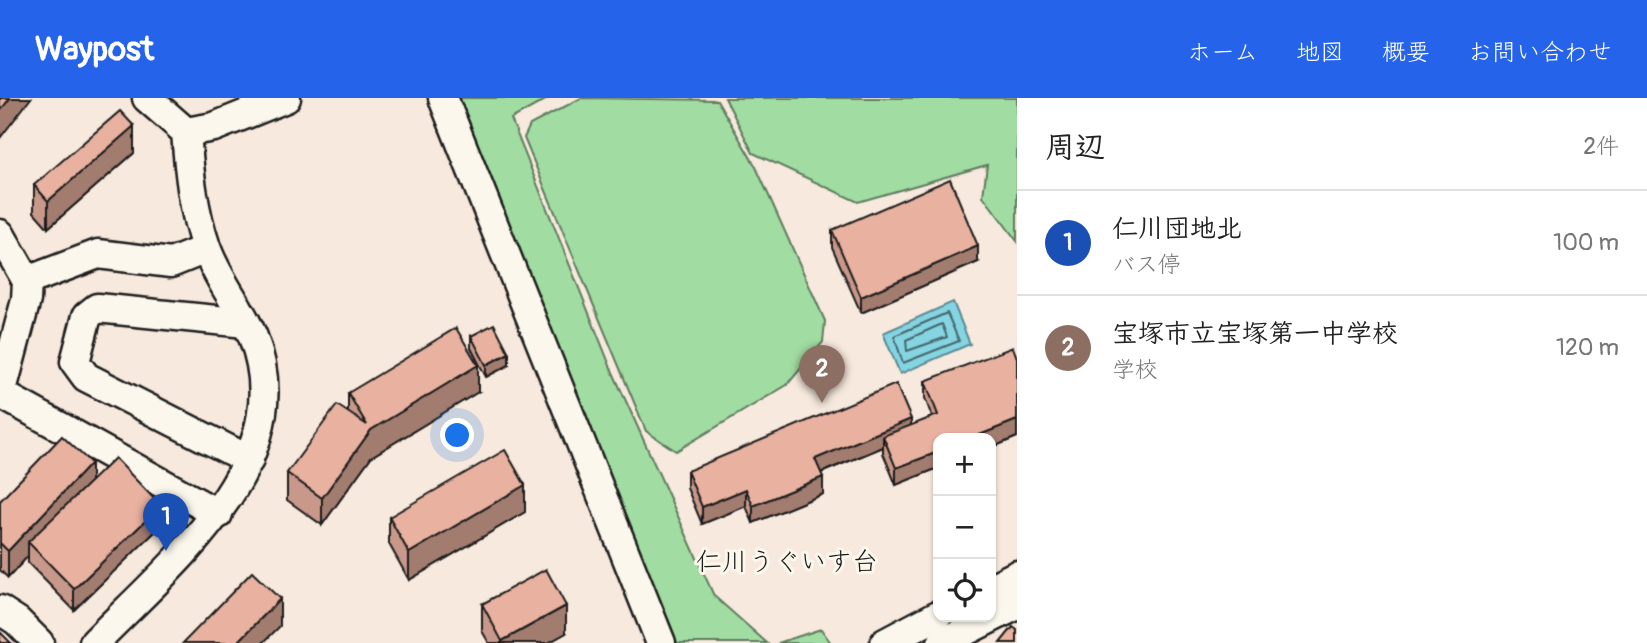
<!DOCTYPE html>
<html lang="ja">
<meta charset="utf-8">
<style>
:root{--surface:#fff;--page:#f6f6f6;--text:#222;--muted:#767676;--line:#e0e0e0;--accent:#2563eb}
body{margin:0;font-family:Pangolin,"Klee One",sans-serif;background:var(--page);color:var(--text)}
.controls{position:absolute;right:21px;bottom:21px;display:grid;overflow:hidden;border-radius:14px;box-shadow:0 2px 5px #0004}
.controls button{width:63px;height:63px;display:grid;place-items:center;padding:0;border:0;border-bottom:2px solid var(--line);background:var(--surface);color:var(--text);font:35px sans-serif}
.you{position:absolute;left:458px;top:338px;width:24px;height:24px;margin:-18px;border:5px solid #fff;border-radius:50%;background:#1a73e8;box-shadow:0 0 0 10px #1a73e833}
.badge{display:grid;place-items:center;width:46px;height:46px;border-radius:50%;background:var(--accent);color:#fff;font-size:23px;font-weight:700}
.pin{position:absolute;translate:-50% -58px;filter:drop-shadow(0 2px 4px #0008)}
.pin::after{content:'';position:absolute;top:37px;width:24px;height:21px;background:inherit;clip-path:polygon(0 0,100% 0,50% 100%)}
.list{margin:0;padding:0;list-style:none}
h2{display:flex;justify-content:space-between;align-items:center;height:91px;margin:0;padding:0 28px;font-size:30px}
h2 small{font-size:23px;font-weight:400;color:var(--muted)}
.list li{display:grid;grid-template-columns:46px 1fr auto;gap:21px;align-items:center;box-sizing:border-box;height:105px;padding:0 28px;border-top:2px solid var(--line)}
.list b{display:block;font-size:26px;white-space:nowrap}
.list p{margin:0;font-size:23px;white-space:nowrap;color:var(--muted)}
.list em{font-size:23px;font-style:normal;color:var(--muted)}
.icon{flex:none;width:38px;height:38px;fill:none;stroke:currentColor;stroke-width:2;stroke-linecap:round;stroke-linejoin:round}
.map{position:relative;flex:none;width:1017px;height:545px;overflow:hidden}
header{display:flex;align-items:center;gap:42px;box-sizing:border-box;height:98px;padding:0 35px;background:var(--accent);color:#fff}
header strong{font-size:33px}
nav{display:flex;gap:38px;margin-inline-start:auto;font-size:24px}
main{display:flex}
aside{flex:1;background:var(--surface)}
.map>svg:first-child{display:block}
.green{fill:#a1dca2;stroke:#5e7c5f;stroke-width:2}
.water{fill:#85d4e2;stroke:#5b8a93;stroke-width:2}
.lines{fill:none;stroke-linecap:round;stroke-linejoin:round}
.shore{stroke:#46666b;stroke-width:2}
.minor-casing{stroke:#1c1c1c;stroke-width:33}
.minor{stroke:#fbf7ec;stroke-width:28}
.wall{fill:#c8988a;stroke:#1c1c1c;stroke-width:2}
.shaded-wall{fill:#a37c70;stroke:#1c1c1c;stroke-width:2}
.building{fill:#e9b1a0;stroke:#1c1c1c;stroke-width:2}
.labels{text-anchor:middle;stroke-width:6;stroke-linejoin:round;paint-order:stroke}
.neighbourhood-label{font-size:26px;fill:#1c1c1c;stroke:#fbf7ec}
</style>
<header>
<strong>Waypost</strong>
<nav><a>ホーム</a><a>地図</a><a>概要</a><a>お問い合わせ</a></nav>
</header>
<main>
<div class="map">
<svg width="1017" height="545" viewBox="0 0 1017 545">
<rect width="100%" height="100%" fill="#f7e9dd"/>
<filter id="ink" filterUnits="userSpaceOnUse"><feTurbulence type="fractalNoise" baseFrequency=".0143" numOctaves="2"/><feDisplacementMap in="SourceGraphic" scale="14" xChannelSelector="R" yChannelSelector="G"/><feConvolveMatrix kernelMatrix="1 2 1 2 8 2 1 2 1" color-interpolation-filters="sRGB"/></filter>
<g filter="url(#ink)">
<!-- green -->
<g class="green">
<path d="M457,0H549L511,21L611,270L714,498L767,545H677Z"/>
<path d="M581,0L717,2L756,69L825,223L823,244L787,287L676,353L646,333L524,40L530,27Z"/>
<path d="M725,0H1017V143L983,98L987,67L858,104L753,55Z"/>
<path d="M821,531L831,545H778Z"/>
</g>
<!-- water -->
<path class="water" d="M953,204L970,246L900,276L883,235Z"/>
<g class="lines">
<!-- shore -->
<g class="shore">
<path d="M947,215L959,243L903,265L894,238Z"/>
<path d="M942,226L947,239L907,253L906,242Z"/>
</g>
<defs>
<g id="minor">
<path d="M443,0L661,545"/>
<path d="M186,34L214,29L286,0"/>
<path d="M0,136L27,183L26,202L1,296L218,416"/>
<path d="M27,183L98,156L171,165L206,151"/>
<path d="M246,225L97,210L87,218L75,264L86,279L249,362"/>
<path d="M991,490L1017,477"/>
<path d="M0,512L17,523L39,545"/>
<path d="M94,545C170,467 302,364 253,239C240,208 217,181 206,149C193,112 189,73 186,34L147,0"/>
<path d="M885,545L938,517"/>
<path d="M942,545L1017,507"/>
</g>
</defs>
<!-- minor casing -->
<use href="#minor" class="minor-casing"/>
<!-- minor -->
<use href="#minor" class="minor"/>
</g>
<!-- wall -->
<g class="wall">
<path d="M134,55L48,130L34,114V87Z"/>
<path d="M832,132L978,164L861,215L832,149Z"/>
<path d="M471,238L509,267L486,279L471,250Z"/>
<path d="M1017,260V339L991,350L938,340V370L896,387L883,355V349L821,375L823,396L753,425L746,408L702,426L687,390V373L911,328L932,319L925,300V283Z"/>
<path d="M478,294L371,359L322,427L287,402V375L348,314V295Z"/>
<path d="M91,383L161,428L74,512L28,465V458L8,480L0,472V403Z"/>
<path d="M525,414L409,482L389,446V419Z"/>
<path d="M482,506L566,535L548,545H489L482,533Z"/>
</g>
<!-- shaded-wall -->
<g class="shaded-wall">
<path d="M10,0H31L0,40V13Z"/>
<path d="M134,28V55L48,130V103Z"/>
<path d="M978,148V164L861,215V199Z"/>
<path d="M509,255V267L486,279V267Z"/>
<path d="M478,267V294L371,359L322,427V400L371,332Z"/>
<path d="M911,321V338H883V349L815,377V361Z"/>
<path d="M1017,322V339L991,350V340H972Z"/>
<path d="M938,354V370L896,387V370Z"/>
<path d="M91,365V392L28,444V458L8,480V453Z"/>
<path d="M823,379V396L753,425V408Z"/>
<path d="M525,387V414L409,482V455Z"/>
<path d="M746,391V408L702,426V409Z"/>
<path d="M161,408V428L74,512V491Z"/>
<path d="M280,501V528L263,545H237Z"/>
<path d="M566,508V535L548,545H502V543Z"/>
</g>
<!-- building -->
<g class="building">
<path d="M0,0H10L0,13Z"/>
<path d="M120,13L134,28L48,103L34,87Z"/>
<path d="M950,81L978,148L861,199L832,132Z"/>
<path d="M494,226L509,255L486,267L471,238Z"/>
<path d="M456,230L478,267L371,332L322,400L287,375L337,307L367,327L348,295Z"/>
<path d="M1013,249L1017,260V322L972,340H938V354L896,370L883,338L938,317L925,283Z"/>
<path d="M896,286L911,321L815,361L823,379L753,408L746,391L702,409L687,373Z"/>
<path d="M62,338L91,365L8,453L0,445V403Z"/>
<path d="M505,352L525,387L409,455L389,419Z"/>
<path d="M115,360L161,408L74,491L28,444Z"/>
<path d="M546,471L566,508L502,543L482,506Z"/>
<path d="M252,474L280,501L237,545H183Z"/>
<path d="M1013,529L1017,532V545H1000Z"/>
<path d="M0,534L11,545H0Z"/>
</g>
</g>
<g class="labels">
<!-- neighbourhood labels -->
<g class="neighbourhood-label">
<text x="787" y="472">仁川うぐいす台</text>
</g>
</g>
</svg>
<div class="controls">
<button>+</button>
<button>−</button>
<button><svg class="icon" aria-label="locate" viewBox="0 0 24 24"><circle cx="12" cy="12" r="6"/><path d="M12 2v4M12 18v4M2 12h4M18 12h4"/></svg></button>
</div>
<div class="you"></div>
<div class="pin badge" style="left:166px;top:453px;background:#1a4fb4">1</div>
<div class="pin badge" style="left:822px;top:305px;background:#8d6e63">2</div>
</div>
<aside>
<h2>周辺<small>2件</small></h2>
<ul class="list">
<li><span class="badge" style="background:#1a4fb4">1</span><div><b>仁川団地北</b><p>バス停</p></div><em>100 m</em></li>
<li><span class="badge" style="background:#8d6e63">2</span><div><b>宝塚市立宝塚第一中学校</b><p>学校</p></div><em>120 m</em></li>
</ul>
</aside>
</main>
